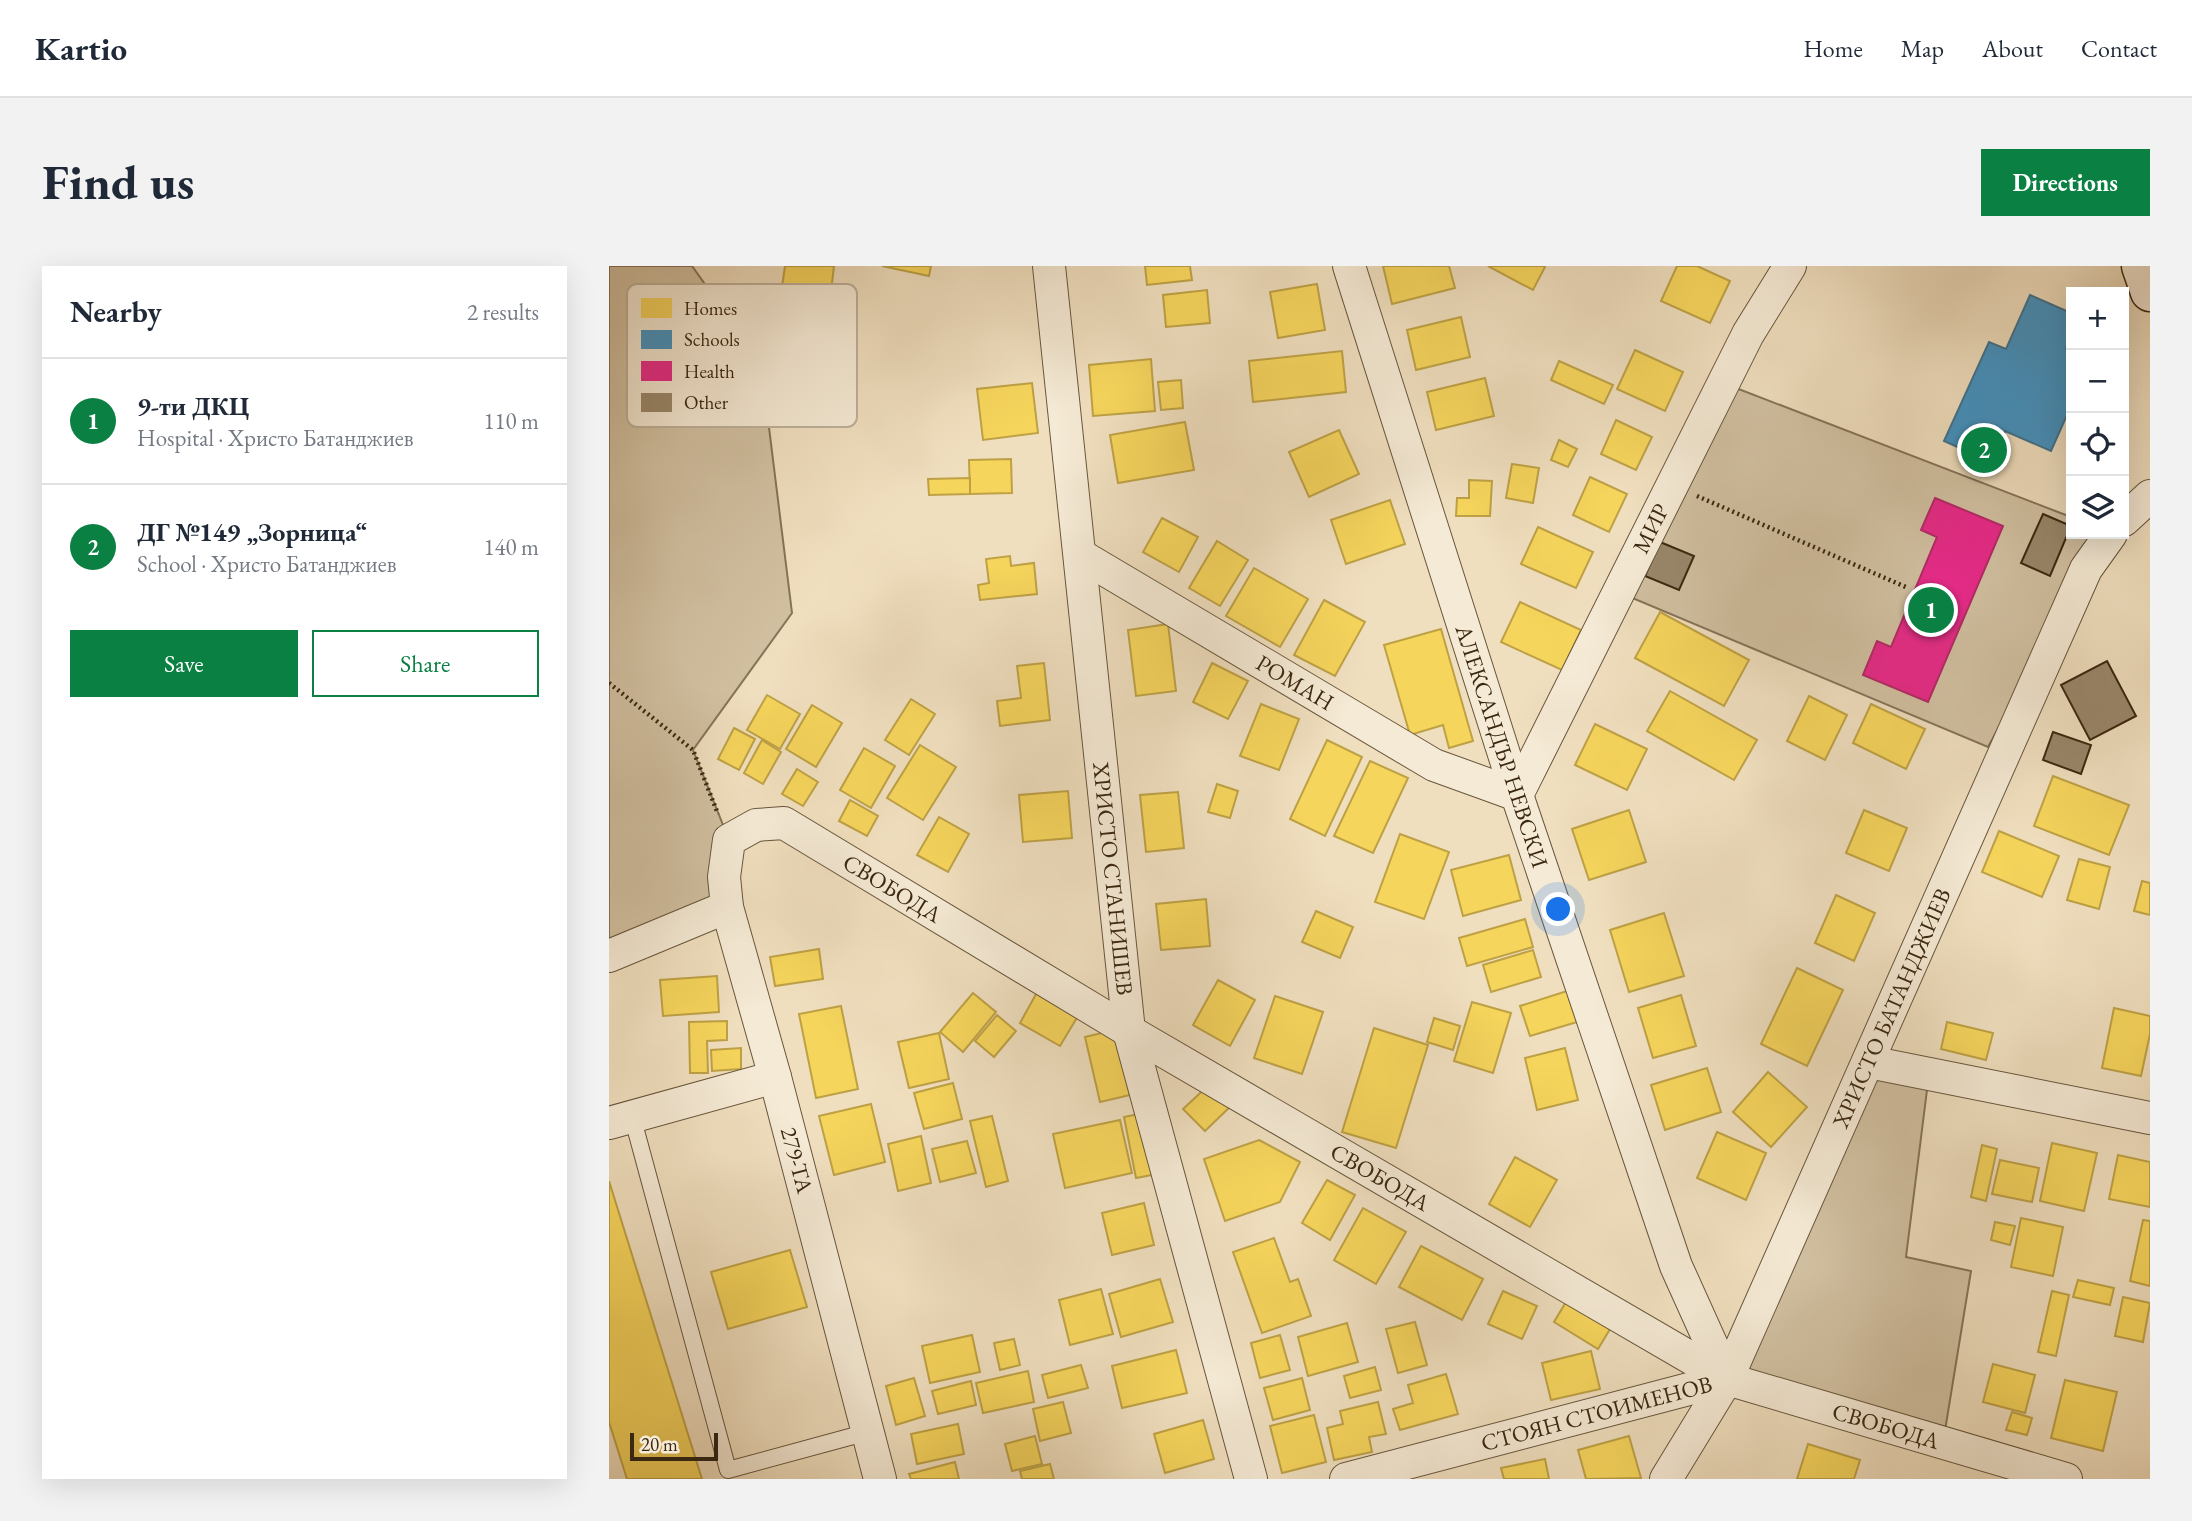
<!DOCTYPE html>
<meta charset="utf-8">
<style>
:root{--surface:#fff;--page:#f2f2f3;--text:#1f2937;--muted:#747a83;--line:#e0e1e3;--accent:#0b8043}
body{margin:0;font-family:"EB Garamond",serif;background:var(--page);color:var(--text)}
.controls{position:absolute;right:21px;top:21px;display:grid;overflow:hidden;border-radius:0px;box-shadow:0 7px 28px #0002}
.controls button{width:63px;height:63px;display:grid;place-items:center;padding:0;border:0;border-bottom:2px solid var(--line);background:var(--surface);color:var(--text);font:35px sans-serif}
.scale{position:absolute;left:21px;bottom:18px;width:88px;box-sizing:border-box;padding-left:7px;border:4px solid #3b2810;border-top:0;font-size:19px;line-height:24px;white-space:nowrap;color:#3b2810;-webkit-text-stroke:5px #f5ead5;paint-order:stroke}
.you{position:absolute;left:950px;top:644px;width:24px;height:24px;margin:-18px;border:5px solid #fff;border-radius:50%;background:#1a73e8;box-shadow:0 0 0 10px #1a73e833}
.badge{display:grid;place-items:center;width:46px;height:46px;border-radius:50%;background:var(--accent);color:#fff;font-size:23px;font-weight:700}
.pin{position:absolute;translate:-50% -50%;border:4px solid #fff;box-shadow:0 2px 7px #0006}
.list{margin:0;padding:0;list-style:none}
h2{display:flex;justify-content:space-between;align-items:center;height:91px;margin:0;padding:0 28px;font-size:30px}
h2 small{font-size:23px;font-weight:400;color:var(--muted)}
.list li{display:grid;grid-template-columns:46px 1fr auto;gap:21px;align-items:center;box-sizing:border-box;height:126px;padding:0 28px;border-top:2px solid var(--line)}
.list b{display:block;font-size:26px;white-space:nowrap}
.list p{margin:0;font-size:23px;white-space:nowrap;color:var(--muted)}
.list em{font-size:23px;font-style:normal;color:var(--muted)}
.actions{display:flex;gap:14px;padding:21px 28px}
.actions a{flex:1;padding:16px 0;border:2px solid var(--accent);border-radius:0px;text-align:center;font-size:24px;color:var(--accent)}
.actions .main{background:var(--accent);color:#fff}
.icon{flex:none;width:38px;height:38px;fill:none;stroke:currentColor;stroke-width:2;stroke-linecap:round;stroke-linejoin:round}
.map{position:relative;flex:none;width:1541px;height:1213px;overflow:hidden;border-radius:0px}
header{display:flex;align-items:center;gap:42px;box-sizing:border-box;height:98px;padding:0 35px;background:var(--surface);border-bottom:2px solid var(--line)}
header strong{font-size:33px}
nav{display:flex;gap:38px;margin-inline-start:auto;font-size:24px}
.intro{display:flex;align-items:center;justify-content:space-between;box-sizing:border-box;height:168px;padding:0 42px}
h1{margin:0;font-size:49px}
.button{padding:18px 32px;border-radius:0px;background:var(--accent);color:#fff;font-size:24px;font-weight:700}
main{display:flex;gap:42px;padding:0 42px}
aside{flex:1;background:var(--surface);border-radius:0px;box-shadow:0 7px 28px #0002}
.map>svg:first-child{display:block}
.green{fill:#d1c0a1;stroke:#867458;stroke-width:2}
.homes{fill:#f6d55c;stroke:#bea145;stroke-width:2}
.schools{fill:#4393c3;stroke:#41738d;stroke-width:2}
.health{fill:#e7298a;stroke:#b32965;stroke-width:2}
.building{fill:#99876b;stroke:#3b2810;stroke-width:2}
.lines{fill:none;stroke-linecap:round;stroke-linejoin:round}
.lane-casing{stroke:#68563c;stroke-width:18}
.street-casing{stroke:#68563c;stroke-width:34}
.secondary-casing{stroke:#3b2810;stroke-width:41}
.path{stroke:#3b2810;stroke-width:4.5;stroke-dasharray:2 3.5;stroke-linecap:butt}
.lane{stroke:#f5ead5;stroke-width:16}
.street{stroke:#f5ead5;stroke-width:32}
.secondary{stroke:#f5ead5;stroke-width:38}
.labels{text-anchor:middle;stroke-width:7;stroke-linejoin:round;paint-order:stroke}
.street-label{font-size:23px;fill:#3b2810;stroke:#f5ead5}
.key{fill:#f5ead5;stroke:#bdb09a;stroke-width:2}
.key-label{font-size:19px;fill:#3b2810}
</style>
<header>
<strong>Kartio</strong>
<nav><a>Home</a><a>Map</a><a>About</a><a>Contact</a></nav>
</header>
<div class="intro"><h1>Find us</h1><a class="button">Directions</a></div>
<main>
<aside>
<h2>Nearby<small>2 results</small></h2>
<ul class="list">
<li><span class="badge">1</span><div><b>9-ти ДКЦ</b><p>Hospital · Христо Батанджиев</p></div><em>110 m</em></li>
<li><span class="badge">2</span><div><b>ДГ №149 „Зорница“</b><p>School · Христо Батанджиев</p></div><em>140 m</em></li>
</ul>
<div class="actions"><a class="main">Save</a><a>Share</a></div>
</aside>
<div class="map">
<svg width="1541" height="1213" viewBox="0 0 1541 1213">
<rect width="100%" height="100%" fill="#f0dfbf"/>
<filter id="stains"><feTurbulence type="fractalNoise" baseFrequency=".00286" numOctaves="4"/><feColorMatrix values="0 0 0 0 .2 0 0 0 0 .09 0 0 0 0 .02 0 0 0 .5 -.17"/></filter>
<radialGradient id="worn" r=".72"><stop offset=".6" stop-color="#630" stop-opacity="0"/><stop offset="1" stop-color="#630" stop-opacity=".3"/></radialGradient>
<!-- green -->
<g class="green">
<path d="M0,0H83L152,97L183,347L84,484L120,574L118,641L0,690Z"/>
<path d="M1114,117L1462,251V268H1490L1477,303L1379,481L1009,326Z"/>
<path d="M1260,796L1320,808L1297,991L1362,1005L1334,1177L1118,1113Z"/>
</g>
<!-- homes -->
<g class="homes">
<path d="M176,0H225L222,26L173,21Z"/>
<path d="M273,0H322L320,10Z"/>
<path d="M536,0H581L583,14L538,19Z"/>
<path d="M774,0H840L846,22L783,38Z"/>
<path d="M879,0H934L936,1L924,24Z"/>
<path d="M1068,0H1088L1121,15L1101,57L1052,35Z"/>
<path d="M708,18L716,64L669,72L661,26Z"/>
<path d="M598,24L601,57L557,61L554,29Z"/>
<path d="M852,51L861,91L807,104L798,64Z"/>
<path d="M1026,84L1074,106L1056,145L1008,123Z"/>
<path d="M733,85L737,126L644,136L640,95Z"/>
<path d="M542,93L546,145L484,150L480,99Z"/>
<path d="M950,95L1004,119L995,138L942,114Z"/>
<path d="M876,112L885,150L827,164L818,126Z"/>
<path d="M572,114L574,142L552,144L549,116Z"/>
<path d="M423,117L429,167L374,174L368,123Z"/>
<path d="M1007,154L1043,171L1027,204L992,188Z"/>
<path d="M576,156L585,204L509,217L501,169Z"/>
<path d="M730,164L750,208L700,231L680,186Z"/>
<path d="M950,174L968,183L959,201L942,194Z"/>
<path d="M402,193L403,227L361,228L360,194Z"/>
<path d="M903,198L930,202L924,237L897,232Z"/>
<path d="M981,211L1018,228L1000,266L964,249Z"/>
<path d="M361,212V228L320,229L319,213Z"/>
<path d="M860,214L883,215L881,250H847L848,232H860Z"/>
<path d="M781,234L796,278L737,298L722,254Z"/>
<path d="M553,252L589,271L570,306L534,286Z"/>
<path d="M929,261L984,286L967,322L912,298Z"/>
<path d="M608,275L639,294L611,340L580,322Z"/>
<path d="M401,290L402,300L425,297L428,328L371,334L369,319L380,317L377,293Z"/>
<path d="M645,302L699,333L671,381L617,350Z"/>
<path d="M715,334L756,356L726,410L685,389Z"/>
<path d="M911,336L972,364L953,404L892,376Z"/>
<path d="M1051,346L1140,394L1115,440L1026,392Z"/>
<path d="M559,358L567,425L527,430L519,364Z"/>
<path d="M832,363L864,475L840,482L834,459L801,469L775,379Z"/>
<path d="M435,397L441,454L391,460L388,435L412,432L408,400Z"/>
<path d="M603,397L639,415L619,453L584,436Z"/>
<path d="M1061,425L1148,474L1125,514L1038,465Z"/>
<path d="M158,429L191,448L171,483L138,464Z"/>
<path d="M1200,430L1238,449L1216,494L1178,475Z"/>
<path d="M302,433L326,448L300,489L276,474Z"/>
<path d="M652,438L690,453L670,504L631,490Z"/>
<path d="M1262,438L1316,463L1297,503L1244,477Z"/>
<path d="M203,439L233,457L207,501L177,483Z"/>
<path d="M986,458L1038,483L1018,524L966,499Z"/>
<path d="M125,462L146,473L130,504L109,493Z"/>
<path d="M153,474L172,486L154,518L135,507Z"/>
<path d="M718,474L753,491L716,570L681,553Z"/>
<path d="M311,479L347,501L314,554L278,532Z"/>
<path d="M255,482L286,500L262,542L231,524Z"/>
<path d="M761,495L799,512L764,587L725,570Z"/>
<path d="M188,503L209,516L194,540L173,528Z"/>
<path d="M1444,510L1520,539L1500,589L1425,560Z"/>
<path d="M608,518L629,525L621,552L599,546Z"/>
<path d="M459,525L463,572L414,576L410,529Z"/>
<path d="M569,526L575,582L537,586L531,529Z"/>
<path d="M241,534L269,550L258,570L230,555Z"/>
<path d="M1020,544L1037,596L980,614L963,563Z"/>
<path d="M1255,544L1298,562L1280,605L1237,587Z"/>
<path d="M330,551L360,568L339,606L308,589Z"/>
<path d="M1390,565L1450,590L1433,631L1373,606Z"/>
<path d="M791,568L840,586L815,653L766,636Z"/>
<path d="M900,589L912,634L854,650L842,604Z"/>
<path d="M1470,593L1501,601L1490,643L1458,634Z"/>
<path d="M1533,615L1541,617V649L1525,645Z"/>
<path d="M1227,629L1266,647L1245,695L1206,677Z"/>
<path d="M597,633L601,680L552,684L547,638Z"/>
<path d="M707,645L744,661L731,692L693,676Z"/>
<path d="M1055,647L1075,710L1020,726L1001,664Z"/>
<path d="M916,653L924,681L858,700L850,672Z"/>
<path d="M210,683L214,713L166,720L161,691Z"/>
<path d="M924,684L932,711L882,726L874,699Z"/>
<path d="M1188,702L1234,724L1198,800L1152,778Z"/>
<path d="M108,710L110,746L54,750L51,714Z"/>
<path d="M609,714L646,734L621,780L584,759Z"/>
<path d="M431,721L472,745L451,780L411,757Z"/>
<path d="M958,725L968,756L921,770L911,740Z"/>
<path d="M364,727L387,746L354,786L331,766Z"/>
<path d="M1072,729L1087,780L1044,792L1029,742Z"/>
<path d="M666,730L714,746L693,808L645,792Z"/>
<path d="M863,736L902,747L884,807L845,795Z"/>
<path d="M232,740L249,823L207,832L190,748Z"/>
<path d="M1505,742L1541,750V768L1532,810L1493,802Z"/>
<path d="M388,749L407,765L385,791L366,775Z"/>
<path d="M825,752L851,760L844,784L818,776Z"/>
<path d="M118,755V774L98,775L99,807H81L80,756Z"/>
<path d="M1338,756L1384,767L1377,794L1332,783Z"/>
<path d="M765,762L819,779L787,882L733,866Z"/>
<path d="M505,764L521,829L491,836L476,771Z"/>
<path d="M330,767L340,813L300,822L289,776Z"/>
<path d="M132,782V803L103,805L102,784Z"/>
<path d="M956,782L969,834L928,844L916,792Z"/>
<path d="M1098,802L1112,846L1056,864L1042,819Z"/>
<path d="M1159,806L1198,841L1162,881L1124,846Z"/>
<path d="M603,816L624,838L596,865L574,843Z"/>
<path d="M344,817L353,853L315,863L305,827Z"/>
<path d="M262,838L276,896L225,909L210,850Z"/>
<path d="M535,847L548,908L527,912L515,851Z"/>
<path d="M383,850L399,915L377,921L361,855Z"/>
<path d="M511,854L523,907L456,922L444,868Z"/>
<path d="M1108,866L1157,887L1137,934L1088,912Z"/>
<path d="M312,870L322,917L289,925L279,878Z"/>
<path d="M650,874L691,896L671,936L616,955L595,893Z"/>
<path d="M358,875L367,907L331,916L323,883Z"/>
<path d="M1443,877L1488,887L1475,945L1431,935Z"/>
<path d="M1373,879L1388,883L1377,935L1362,931Z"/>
<path d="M1509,889L1541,896V941L1500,933Z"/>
<path d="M906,891L948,914L921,961L880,938Z"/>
<path d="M1391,894L1430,902L1423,936L1383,928Z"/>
<path d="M718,914L746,929L721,974L693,957Z"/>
<path d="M0,915L93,1213H18L0,1156Z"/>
<path d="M535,937L545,979L503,989L493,947Z"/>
<path d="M754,942L797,966L767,1018L725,994Z"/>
<path d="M1412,952L1454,961L1444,1010L1402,1001Z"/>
<path d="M1534,954L1541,955V1020L1521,1015Z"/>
<path d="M1386,956L1406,960L1401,979L1382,974Z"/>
<path d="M665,972L681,1016L689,1013L702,1050L653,1067L624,986Z"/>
<path d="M812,980L874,1013L853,1054L790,1021Z"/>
<path d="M181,984L198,1041L119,1063L102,1006Z"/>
<path d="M551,1013L564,1056L512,1071L500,1028Z"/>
<path d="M1469,1014L1505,1022L1501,1039L1464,1031Z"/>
<path d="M492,1023L504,1068L461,1079L450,1034Z"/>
<path d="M894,1025L928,1040L913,1073L879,1058Z"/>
<path d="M1443,1025L1460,1029L1447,1090L1429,1086Z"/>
<path d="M1514,1031L1541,1037L1534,1076L1506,1070Z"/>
<path d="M957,1036L1001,1063L989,1083L945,1056Z"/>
<path d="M806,1056L818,1099L789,1107L777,1063Z"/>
<path d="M738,1057L749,1096L699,1110L689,1071Z"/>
<path d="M363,1069L371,1106L321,1117L313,1080Z"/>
<path d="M671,1069L681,1104L651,1112L642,1077Z"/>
<path d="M405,1073L411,1099L391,1104L385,1077Z"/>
<path d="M567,1084L578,1127L513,1142L503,1100Z"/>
<path d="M982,1085L991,1123L942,1134L933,1097Z"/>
<path d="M1384,1098L1426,1109L1416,1147L1374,1136Z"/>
<path d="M472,1099L479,1122L439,1132L433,1109Z"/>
<path d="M766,1101L772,1124L741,1132L735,1110Z"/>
<path d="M419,1105L425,1136L374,1147L367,1117Z"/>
<path d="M837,1108L849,1148L791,1164L784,1143L804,1137L799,1119Z"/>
<path d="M305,1112L316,1150L287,1159L277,1120Z"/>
<path d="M693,1112L701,1144L664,1154L655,1122Z"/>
<path d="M1456,1114L1508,1126L1494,1185L1442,1172Z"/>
<path d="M362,1115L367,1139L329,1148L323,1125Z"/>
<path d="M454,1136L462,1167L431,1175L424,1143Z"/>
<path d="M769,1136L777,1168L760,1171L763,1186L725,1194L718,1162L734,1158L731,1145Z"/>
<path d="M1403,1146L1423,1152L1418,1169L1397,1164Z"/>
<path d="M705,1149L717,1196L673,1207L661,1160Z"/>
<path d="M594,1154L605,1193L556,1207L545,1168Z"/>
<path d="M349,1158L355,1188L308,1198L302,1168Z"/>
<path d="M426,1170L433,1198L403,1205L396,1178Z"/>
<path d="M1020,1170L1032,1212L977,1213L969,1184Z"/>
<path d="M1199,1178L1251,1194L1245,1213H1188Z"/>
<path d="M936,1193L940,1213H895L892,1202Z"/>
<path d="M346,1196L350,1213H302L300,1208Z"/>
<path d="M441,1198L445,1213H413L411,1205Z"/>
</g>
<!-- schools -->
<path class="schools" d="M1421,29L1462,47V69L1457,82L1462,84V140L1442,185L1396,165L1382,196L1335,175L1380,76L1397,83Z"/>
<!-- health -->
<path class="health" d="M1326,232L1394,260L1319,436L1254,409L1268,375L1282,381L1328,271L1312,264Z"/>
<!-- building -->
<g class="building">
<path d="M1434,248L1462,260L1441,310L1412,297Z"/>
<path d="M1051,276L1085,290L1070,324L1036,310Z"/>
<path d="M1498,395L1527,450L1481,474L1452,419Z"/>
<path d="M1444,466L1482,479L1472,508L1434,494Z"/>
</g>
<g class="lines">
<defs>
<path id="lane" d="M23,850L119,1204L259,1166"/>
<g id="street">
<path id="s1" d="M440,0L520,765L642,1213"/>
<path d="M1515,254L1541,230"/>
<path id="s2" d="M471,289L825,499L908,529L1139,68L1181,0"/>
<path d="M0,690L118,641"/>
<path d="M1260,796L1541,852"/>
<path d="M0,857L166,811"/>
<path id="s3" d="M271,1213L166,811L118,641L115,611L120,574L147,559L175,557L520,765L1118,1113L1457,1213"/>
<path id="s4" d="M737,1213L1118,1113L1067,1000L908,529L740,0"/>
<path id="s5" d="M1057,1213L1118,1113L1477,303L1502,268"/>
</g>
<path id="secondary" d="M1532,0L1541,26"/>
</defs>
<!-- lane casing -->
<use href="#lane" class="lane-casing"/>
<!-- street casing -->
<use href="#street" class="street-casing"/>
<!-- secondary casing -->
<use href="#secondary" class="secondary-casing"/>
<!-- path -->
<g class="path">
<path d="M1088,230L1299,322"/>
<path d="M0,417L84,484L109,548"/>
</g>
<!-- lane -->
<use href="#lane" class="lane"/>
<!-- street -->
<use href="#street" class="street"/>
<!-- secondary -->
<use href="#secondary" class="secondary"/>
</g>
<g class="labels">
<!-- street labels -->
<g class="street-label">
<text dy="8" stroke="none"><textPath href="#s2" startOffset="798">МИР</textPath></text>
<text dy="8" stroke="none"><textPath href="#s2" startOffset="250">РОМАН</textPath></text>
<text transform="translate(893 480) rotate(72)" y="8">АЛЕКСАНДЪР НЕВСКИ</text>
<text dy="8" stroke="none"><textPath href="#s1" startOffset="616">ХРИСТО СТАНИШЕВ</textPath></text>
<text dy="8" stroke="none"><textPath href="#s3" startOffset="845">СВОБОДА</textPath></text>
<text dy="8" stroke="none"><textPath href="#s5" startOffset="523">ХРИСТО БАТАНДЖИЕВ</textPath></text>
<text transform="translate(188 894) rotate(75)" y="8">279-ТА</text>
<text dy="8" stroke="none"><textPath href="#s3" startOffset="1412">СВОБОДА</textPath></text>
<text dy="8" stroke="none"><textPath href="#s4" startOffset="259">СТОЯН СТОИМЕНОВ</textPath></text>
<text dy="8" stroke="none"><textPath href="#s3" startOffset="1979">СВОБОДА</textPath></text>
</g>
</g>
<!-- legend -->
<rect x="18" y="18" width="230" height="143" rx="10" class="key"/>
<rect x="32" y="32" width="31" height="20" fill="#f6d55c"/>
<rect x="32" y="64" width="31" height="19" fill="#4393c3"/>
<rect x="32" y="95" width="31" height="20" fill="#e7298a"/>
<rect x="32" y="127" width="31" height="19" fill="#99876b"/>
<g class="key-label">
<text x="75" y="49">Homes</text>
<text x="75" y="80">Schools</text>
<text x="75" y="112">Health</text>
<text x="75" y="143">Other</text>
</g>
<rect width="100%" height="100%" filter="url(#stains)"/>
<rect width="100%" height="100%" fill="url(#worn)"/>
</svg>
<div class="controls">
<button>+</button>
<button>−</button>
<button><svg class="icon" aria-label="locate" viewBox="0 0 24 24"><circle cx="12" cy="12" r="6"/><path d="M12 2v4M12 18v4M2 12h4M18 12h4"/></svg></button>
<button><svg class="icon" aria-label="layers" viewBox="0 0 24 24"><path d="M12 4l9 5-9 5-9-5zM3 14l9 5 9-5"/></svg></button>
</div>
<div class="scale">20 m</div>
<div class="you"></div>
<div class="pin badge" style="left:1322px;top:344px">1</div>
<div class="pin badge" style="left:1375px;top:184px">2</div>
</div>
</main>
